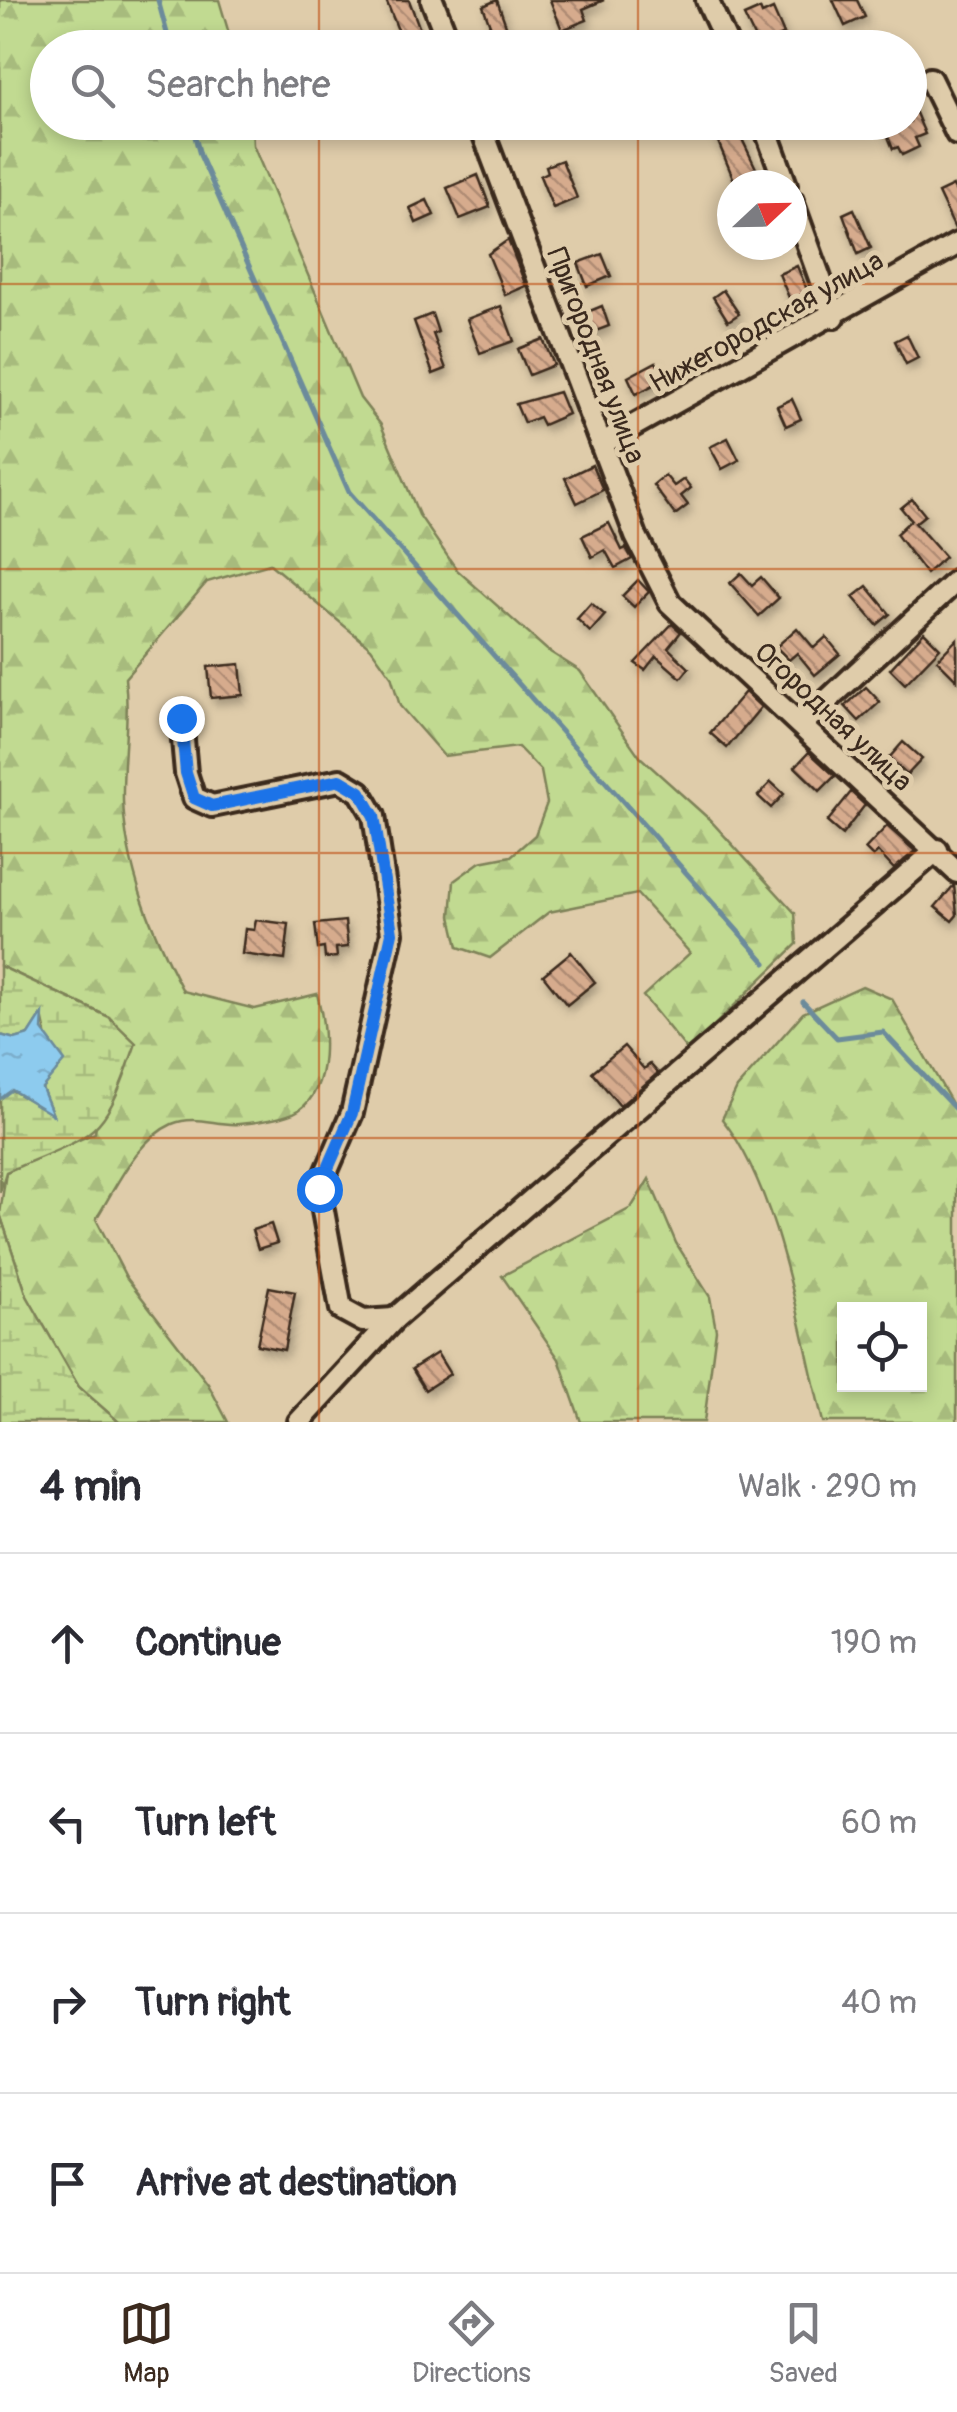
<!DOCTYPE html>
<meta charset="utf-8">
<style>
:root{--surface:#fff;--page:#f2f2f3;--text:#2b2b33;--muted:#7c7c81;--line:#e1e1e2;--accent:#3b2a1e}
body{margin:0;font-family:Pangolin,sans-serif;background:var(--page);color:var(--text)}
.controls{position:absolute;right:30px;bottom:30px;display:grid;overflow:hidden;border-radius:0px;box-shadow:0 5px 15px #0003}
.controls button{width:90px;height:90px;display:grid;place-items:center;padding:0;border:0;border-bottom:2px solid var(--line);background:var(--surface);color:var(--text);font:50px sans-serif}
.compass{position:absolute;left:717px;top:170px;width:90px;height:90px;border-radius:50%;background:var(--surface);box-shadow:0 5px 15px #0003;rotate:68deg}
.stop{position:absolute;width:30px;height:30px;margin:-22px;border:8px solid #1a73e8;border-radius:50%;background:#fff}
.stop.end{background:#1a73e8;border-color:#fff;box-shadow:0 2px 10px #0008}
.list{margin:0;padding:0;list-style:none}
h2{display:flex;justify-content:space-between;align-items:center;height:130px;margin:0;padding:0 40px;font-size:42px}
h2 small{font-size:32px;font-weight:400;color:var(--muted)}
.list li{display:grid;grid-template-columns:65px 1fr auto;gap:30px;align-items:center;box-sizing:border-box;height:180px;padding:0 40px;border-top:2px solid var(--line)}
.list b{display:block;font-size:38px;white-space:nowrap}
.list em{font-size:32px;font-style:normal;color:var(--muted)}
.icon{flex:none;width:55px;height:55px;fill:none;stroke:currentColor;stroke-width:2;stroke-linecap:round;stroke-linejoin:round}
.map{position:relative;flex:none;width:957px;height:1422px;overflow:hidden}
.search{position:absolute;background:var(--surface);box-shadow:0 5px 15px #0003;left:30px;right:30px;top:30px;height:110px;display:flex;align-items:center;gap:25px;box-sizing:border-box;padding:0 35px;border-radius:55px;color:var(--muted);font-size:38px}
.sheet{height:850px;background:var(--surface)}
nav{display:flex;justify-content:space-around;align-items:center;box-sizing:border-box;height:140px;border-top:2px solid var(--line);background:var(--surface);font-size:28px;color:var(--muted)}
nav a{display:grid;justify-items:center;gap:5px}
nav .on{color:var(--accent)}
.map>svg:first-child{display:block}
.forest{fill:url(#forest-firs);stroke:#7e8258;stroke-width:2.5;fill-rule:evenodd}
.wetland{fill:url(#wetland-marsh);stroke:#7e8258;stroke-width:2.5}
.water{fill:url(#water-ripples);stroke:#6c8b9b;stroke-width:2.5}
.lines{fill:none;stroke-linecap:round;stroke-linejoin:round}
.stream{stroke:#6c8b9b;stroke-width:5}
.building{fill:url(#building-back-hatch);stroke:#3b2a1e;stroke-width:2.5;filter:url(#shadow)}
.minor-casing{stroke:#3b2a1e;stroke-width:28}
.minor{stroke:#dfccaa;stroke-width:20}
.route{stroke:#1a73e8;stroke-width:12}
.grid{fill:none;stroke:#bd4d10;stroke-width:2.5;stroke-opacity:0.55}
.labels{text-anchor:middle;stroke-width:10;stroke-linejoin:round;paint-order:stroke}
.street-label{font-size:28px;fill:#3b2a1e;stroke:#dfccaa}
</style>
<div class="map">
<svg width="957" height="1422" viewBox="0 0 957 1422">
<defs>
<pattern id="forest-firs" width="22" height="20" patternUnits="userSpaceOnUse" patternTransform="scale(2.5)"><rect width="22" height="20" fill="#c1da91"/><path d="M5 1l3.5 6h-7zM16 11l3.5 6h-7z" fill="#a7bb7d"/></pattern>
<pattern id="wetland-marsh" width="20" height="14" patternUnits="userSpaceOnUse" patternTransform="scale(2.5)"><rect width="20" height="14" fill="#c1da91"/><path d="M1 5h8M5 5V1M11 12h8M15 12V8" fill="none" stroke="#a7bb7d"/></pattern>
<pattern id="water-ripples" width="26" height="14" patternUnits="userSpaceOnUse" patternTransform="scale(2.5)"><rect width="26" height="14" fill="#8dcbee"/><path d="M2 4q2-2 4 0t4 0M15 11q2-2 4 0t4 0" fill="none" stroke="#7baecc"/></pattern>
<pattern id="building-back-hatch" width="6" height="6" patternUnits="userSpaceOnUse" patternTransform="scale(2.5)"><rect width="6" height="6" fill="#d6ab8d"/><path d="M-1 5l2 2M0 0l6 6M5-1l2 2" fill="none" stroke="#af8b73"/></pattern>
<filter id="shadow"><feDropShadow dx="3" dy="5.5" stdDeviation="5" flood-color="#0004"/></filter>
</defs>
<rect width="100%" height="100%" fill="#dfccaa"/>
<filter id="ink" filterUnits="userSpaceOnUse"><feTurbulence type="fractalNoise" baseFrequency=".01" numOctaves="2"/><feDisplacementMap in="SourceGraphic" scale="20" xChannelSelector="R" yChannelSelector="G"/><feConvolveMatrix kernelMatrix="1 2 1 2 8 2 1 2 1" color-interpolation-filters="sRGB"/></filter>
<g filter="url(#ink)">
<!-- forest -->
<g class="forest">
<path d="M0,0H219L233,47L48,48V122L252,123L253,145L360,398L381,425L419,515L457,570L547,650L580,671L640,757L709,819L795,913L797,944L688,1051L643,996L690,953L637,894L549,912L490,958L458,947L451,916L454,881L480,862L511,856L535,835L547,803L541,771L518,747L444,756L400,706L391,676L371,648L270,564L207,582L125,678C130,720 122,760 123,801C126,870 152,932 183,991L255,1009L317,994C326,1026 332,1087 299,1110C287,1118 254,1123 239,1124C216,1126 196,1114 172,1124C136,1140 116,1188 96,1219L126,1277L208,1384L228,1422H119L79,1387L27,1296L0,1214L6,1172L95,1133L109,1017L0,966Z"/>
<path d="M862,986L892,999L957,1112V1422H823C800,1331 780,1191 722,1119L737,1088L803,1013ZM844,1310H920V1384H844Z"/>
<path d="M649,1179L676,1243L710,1297L716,1330L704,1422H581L559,1359L502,1276L631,1208Z"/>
</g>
<!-- wetland -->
<g class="wetland">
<path d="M0,966L109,1017L136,1043C102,1142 98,1132 6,1172L0,1192V1099L11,1090L52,1113L42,1088L54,1072L42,1015L29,1035L15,1039L0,1035Z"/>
<path d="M0,1214L27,1296L79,1387L119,1422H0Z"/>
</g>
<!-- water -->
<path class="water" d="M43,1013L42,1030L65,1061L42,1088L53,1115L12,1090L0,1099V1035L15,1039L29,1035Z"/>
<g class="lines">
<!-- stream -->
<g class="stream">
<path d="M158,0L171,48"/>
<path d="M191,122L200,155L349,492L766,963"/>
<path d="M803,1002L837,1038L883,1032L957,1111"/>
</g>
</g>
<!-- building -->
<g class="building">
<path d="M386,0H409L427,48H405Z"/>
<path d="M497,0L509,34L495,39L483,6Z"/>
<path d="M550,0H604L583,9L587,20L562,30Z"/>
<path d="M833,0H857L865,17L845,26Z"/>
<path d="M760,9L762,14L773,9L784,34L758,45L744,16Z"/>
<path d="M910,99L925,134L915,138L919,147L902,155L898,147L893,149L882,122H910Z"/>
<path d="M722,122H734L762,181L736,185L712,127Z"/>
<path d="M562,160L577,198L553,208L540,176L548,172L546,166Z"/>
<path d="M478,175L490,207L460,219L447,188Z"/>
<path d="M953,186L957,194L956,231L938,193Z"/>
<path d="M427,200L434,215L416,223L410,208Z"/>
<path d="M854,209L871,248L858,254L843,214Z"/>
<path d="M508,240L526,286L505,295L488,254Z"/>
<path d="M602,254L611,276L587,286L578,263Z"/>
<path d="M797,266L808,292L790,300L779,274Z"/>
<path d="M723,290L739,314L728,321L713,297Z"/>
<path d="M501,306L514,341L480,353L467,319Z"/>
<path d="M602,306L609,326L588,334L580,315Z"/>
<path d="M432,314L438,332L433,334L446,369L433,374L414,321Z"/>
<path d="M907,335L918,358L906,364L895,341Z"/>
<path d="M543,339L554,365L529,375L518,349Z"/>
<path d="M656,362L665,379L636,394L628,377Z"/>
<path d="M559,392L568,414L543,425L539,417L524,423L516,404Z"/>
<path d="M792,399L801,419L786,426L777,406Z"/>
<path d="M728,438L739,460L722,469L710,447Z"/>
<path d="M592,465L603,490L577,503L565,478Z"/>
<path d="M665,475L674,486L684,479L691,488L681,496L688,505L675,515L653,485Z"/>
<path d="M912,499L925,515L915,523L945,557L926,574L896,534L911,520L901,508Z"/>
<path d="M609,523L622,550L626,548L632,559L615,568L605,550L592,557L582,536Z"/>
<path d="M741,573L752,585L761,577L779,598L759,616L730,583Z"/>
<path d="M638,580L649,592L634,607L622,596Z"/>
<path d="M867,586L890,614L877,625L853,597Z"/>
<path d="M591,603L605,615L590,632L577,619Z"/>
<path d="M672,624L681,632L668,648L689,668L681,678L656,656L645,670L635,663Z"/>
<path d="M797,628L814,648L826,637L840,654L815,675L797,653L789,660L776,647Z"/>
<path d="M924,632L940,648L905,684L890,669Z"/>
<path d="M957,639V680L937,660Z"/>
<path d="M240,664L243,695L211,698L208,667Z"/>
<path d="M866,687L880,702L859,721L845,706Z"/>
<path d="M745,692L761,707L727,748L710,733Z"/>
<path d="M903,742L922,759L907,775L889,758Z"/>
<path d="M809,752L835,776L820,791L795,767Z"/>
<path d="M771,782L784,794L771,808L758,796Z"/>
<path d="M851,792L865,805L842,835L827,822Z"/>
<path d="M887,826L915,851L894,869L878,852L873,857L865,849Z"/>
<path d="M954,885L957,915L952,921L935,907Z"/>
<path d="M256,920L289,924L285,960L242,954L245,929L254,930Z"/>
<path d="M345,921L348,947L336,948L337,957L325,958L324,948L318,949L315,924Z"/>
<path d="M571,952L595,982L567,1005L543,975Z"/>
<path d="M624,1046L644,1069L650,1064L658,1073L620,1106L592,1072Z"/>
<path d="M271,1224L277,1243L258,1249L252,1230Z"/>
<path d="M269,1287L295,1292L284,1350L257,1345Z"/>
<path d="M437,1353L450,1374L425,1390L412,1369Z"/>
</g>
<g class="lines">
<defs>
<g id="minor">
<path d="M432,0L451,48"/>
<path d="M707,0L729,48"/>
<path d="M930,79L957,134"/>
<path d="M479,122L636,536L670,603L957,872"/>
<path d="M763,122L786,185"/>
<path d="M792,201L834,317"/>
<path d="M601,444L957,244"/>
<path d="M181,718L186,773L194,798L212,806L340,780L360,792L374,816L392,933L352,1113L319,1189L341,1309L363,1321L394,1319"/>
<path d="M803,723L957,580"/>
<path d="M299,1422L394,1319L937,850"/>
</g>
</defs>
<!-- minor casing -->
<use href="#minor" class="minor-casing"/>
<!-- minor -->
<use href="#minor" class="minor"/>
</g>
</g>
<g class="lines" filter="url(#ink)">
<!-- route -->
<path class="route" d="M181,718L186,773L194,798L212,806L340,780L360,792L374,816L392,933L352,1113L319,1189"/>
</g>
<!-- grid -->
<path class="grid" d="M319,0V48M638,0V48M319,122V1422M638,122V1422M0,284H957M0,569H957M0,853H957M0,1138H957"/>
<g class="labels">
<!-- street labels -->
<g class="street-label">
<text transform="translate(766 321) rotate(-29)" y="10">Нижегородская улица</text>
<text transform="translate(597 355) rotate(69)" y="10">Пригородная улица</text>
<text transform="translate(834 716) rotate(43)" y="10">Огородная улица</text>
</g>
</g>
</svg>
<div class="controls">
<button><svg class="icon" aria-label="locate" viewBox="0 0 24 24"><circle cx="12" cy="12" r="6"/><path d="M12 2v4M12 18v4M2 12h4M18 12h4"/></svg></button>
</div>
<svg class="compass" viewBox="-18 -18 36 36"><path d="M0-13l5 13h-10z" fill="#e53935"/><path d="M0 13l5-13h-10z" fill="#7c7c81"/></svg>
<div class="stop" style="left:319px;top:1189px"></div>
<div class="stop end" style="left:181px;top:718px"></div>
<div class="search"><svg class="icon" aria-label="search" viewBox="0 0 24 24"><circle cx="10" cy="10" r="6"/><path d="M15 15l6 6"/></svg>Search here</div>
</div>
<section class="sheet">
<h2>4 min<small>Walk · 290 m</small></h2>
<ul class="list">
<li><svg class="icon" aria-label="ahead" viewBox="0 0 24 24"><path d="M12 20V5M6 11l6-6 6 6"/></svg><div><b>Continue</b></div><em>190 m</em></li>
<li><svg class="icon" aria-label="left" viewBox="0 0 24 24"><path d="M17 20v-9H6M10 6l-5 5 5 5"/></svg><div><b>Turn left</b></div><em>60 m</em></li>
<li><svg class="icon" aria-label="right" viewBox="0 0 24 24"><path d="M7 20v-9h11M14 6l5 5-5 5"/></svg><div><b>Turn right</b></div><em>40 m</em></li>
<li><svg class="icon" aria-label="arrive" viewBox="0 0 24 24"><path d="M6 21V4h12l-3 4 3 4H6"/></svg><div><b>Arrive at destination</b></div></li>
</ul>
</section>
<nav>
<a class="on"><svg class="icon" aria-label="map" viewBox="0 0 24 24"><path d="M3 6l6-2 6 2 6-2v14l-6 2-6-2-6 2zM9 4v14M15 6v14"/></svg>Map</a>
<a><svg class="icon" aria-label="directions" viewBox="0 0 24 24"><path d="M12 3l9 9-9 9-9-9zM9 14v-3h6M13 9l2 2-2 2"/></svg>Directions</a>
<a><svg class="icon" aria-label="saved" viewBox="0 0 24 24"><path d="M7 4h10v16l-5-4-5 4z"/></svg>Saved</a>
</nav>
